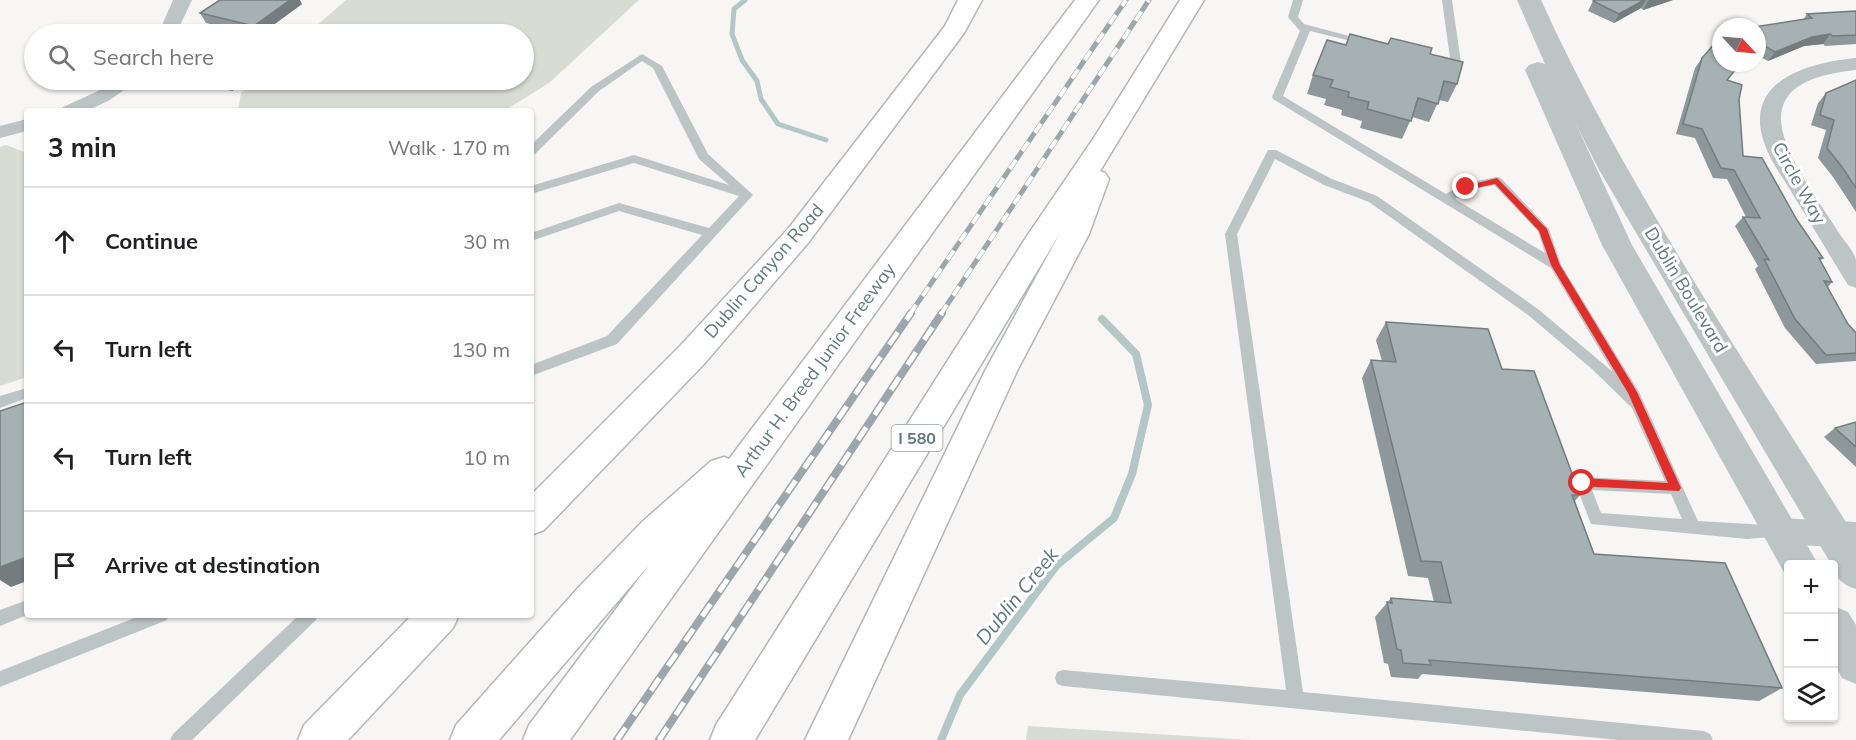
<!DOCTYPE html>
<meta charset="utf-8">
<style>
:root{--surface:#fff;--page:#f6f6f6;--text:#202124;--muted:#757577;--line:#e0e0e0}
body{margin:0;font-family:Mulish,sans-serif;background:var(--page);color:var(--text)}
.controls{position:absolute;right:18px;bottom:18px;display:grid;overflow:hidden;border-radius:6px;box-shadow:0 2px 4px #0004}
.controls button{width:54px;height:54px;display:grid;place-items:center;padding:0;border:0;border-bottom:2px solid var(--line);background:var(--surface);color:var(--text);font:30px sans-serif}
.compass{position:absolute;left:1712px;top:18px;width:54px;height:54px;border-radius:50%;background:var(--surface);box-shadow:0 2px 4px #0004;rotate:116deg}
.stop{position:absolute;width:18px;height:18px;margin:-14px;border:4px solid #e12e2a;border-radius:50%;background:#fff}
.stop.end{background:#e12e2a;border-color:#fff;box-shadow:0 2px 6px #0008}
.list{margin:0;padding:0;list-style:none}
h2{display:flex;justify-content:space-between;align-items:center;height:78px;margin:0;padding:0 24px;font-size:26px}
h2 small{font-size:20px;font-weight:400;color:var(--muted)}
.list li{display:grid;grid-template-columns:39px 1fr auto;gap:18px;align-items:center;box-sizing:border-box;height:108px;padding:0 24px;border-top:2px solid var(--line)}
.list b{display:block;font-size:22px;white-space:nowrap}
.list em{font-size:20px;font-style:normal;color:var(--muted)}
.icon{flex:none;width:33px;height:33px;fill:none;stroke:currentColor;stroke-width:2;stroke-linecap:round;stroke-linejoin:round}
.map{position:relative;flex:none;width:1856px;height:740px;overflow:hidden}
.search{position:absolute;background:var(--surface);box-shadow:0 2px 4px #0004;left:24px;top:24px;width:510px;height:66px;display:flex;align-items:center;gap:15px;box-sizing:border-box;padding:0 21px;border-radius:33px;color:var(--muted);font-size:22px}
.panel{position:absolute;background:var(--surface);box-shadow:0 2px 4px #0004;left:24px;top:108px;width:510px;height:510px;border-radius:6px}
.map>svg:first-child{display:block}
.green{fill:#d8dcd3}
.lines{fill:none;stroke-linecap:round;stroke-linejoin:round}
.stream-far1{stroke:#b5c6c7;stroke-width:5}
.stream{stroke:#b5c6c7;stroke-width:8}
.secondary-casing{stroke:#b0b8bb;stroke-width:3}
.motorway-casing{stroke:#b1b7b9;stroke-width:3}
.service{fill:#bdc4c6;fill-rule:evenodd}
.minor{fill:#bdc4c6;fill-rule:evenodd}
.tertiary{fill:#bdc4c6;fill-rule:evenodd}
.secondary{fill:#fff;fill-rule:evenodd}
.motorway{fill:#fff;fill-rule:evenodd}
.rail-far1-casing{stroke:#9da7ab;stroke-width:5}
.rail-casing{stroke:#9da7ab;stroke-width:8}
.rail-far1{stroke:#fff;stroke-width:4;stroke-dasharray:11;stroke-linecap:butt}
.rail{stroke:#fff;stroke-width:5;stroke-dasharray:15;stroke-linecap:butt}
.wall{fill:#8e989a}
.shaded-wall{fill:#747c7d}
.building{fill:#a5b1b3;stroke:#747c7d;stroke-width:1.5}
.route{fill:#e12e2a}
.labels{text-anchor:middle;stroke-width:6;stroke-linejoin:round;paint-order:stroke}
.shield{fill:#fff;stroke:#91a1a5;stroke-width:1.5}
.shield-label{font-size:16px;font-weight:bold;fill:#62797f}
.street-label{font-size:18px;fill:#62797f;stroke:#fff}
.water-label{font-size:20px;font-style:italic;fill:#5d787a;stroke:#fff}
</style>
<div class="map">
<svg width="1856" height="740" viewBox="0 0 1856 740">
<rect width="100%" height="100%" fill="#f7f6f4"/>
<!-- green -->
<g class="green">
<path d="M346,0H639L549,83L504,111H238L241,93L256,80H524V34H307Z"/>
<path d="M6,145L27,153V377L0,386V147Z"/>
<path d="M1028,726L1252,740H1026Z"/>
</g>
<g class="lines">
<!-- stream-far1 -->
<path class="stream-far1" d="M745,0L734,9L732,34L742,60L757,81L761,99L778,124L826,140"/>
<!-- stream -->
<path class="stream" d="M941,740L960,695L1056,566L1114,518L1132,474L1148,405L1136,354L1102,319"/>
<defs>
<g id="secondary">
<path d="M958,0H982L964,33L808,243L704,364L544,530L531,535V495L680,346L788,229L945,26Z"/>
<path d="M412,615H459L453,628L348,740H298L304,725Z"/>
</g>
<g id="motorway">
<path d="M1075,0H1099L570,740H523L529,725L649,565L499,740H450L456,725L578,588L642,522L711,461L724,457L729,459Z"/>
<path d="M1180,0H1204L1100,171L1105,173L1109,179L1089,234L1018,369L848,740H805L986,369L1060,233L755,740H710L716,725L1025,239L1095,136Z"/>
</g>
</defs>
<!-- secondary casing -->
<use href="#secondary" class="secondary-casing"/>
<!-- motorway casing -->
<use href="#motorway" class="motorway-casing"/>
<!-- service -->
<g class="service">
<path d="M1293,0H1303L1298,17L1304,24L1372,42L1367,45L1310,31L1283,96L1446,194L1462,184L1497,177L1501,178L1549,229L1561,265L1639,392L1698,521L1783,526L1786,531L1783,536L1747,539L1591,524L1575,483L1577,479L1582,477L1665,481L1632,408L1592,369L1528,315L1369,202L1324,185L1275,159L1237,234L1303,692L1704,731L1710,734L1713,740H1619L1063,686L1057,684L1055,678L1057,672L1063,670L1286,690L1225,234L1268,150H1276L1332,179L1377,196L1538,309L1613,372L1551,268L1273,99L1272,97L1300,31L1288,17ZM1494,185L1538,231L1545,253L1455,199L1469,190ZM1592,490L1671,494L1682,519L1601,513Z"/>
<path d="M1442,0H1452L1461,63L1456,66L1436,59L1441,56L1450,58Z"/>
<path d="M642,54L662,66L708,154L753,195L617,344L531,376V365L607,336L702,235L619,211L531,241V233L619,203L709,228L739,196L634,163L531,194V186L634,155L729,185L699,159L653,68L642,61L599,91L535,154L531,155V145L591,87Z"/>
<path d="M27,388V398L0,408V396Z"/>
<path d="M27,600V615L0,626V610Z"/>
<path d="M142,615H169L167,620L0,687V671Z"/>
<path d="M299,615H318L316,620L192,740H170L173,734Z"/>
</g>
<!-- minor -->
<g class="minor">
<path d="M173,0H192L176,34H158Z"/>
<path d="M1856,58V70C1724,83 1798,167 1839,233C1844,241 1854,251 1856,260C1856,268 1856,279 1856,288L1848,285C1830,256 1813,227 1795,198C1786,182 1774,167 1767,150C1738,83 1804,63 1856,58Z"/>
<path d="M115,80H138L110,100L87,111H60L63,107L96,92Z"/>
<path d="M27,119V131L0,138V126Z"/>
<path d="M1779,518L1856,522V548L1779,544L1769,540L1765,531L1769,522Z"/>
</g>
<!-- tertiary -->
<g class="tertiary">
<path d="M1517,0H1541C1627,189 1746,362 1856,538V589C1844,585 1834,579 1834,564H1831L1598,168L1575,122L1632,245L1818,564H1788V577L1786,576L1602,245L1525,70L1529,65L1538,62L1545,64Z"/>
<path d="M1834,606L1848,612L1856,625V684L1842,678L1834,663Z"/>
</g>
<!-- secondary -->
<use href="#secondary" class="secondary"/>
<!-- motorway -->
<use href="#motorway" class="motorway"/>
<defs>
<g id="rail-far1">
<path d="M910,314L1126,0"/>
<path d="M941,314L1149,0"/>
</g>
<g id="rail">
<path d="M617,740L911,313"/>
<path d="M659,740L942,313"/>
</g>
</defs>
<!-- rail-far1 casing -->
<use href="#rail-far1" class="rail-far1-casing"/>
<!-- rail casing -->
<use href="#rail" class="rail-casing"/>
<!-- rail-far1 -->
<use href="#rail-far1" class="rail-far1"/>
<!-- rail -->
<use href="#rail" class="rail"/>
</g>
<!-- wall -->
<g class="wall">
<path d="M1595,0H1673L1643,10L1641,8L1614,23L1588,11L1593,1Z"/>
<path d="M302,4L261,34H254L206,23L200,13Z"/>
<path d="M1856,11V44L1825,46L1823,44L1804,46L1768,61L1758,56L1757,27L1803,20L1807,14Z"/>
<path d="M1346,45L1430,54L1457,84L1448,102L1439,100L1429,122L1412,117L1402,139L1360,128L1362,121L1341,115L1342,110L1324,105L1326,99L1307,94L1313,75Z"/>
<path d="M1702,58L1728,80L1739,99L1743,156L1797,220L1823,258L1820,261L1832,282L1828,287L1848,324L1856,333V361L1816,364L1785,328L1755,269L1758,266L1735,226L1743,217H1746L1727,179L1713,178L1695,138L1676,134L1695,68Z"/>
<path d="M183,80H246L232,91L184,80Z"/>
<path d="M1856,80V212L1833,177L1818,158L1826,130L1811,125L1818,103L1826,93Z"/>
<path d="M1386,322L1502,369L1580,495L1575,501L1594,554L1782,688L1759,701L1422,674L1418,679L1391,677L1388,664L1384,663L1375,617L1391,598L1434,602L1428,578L1408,576L1362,378L1371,360L1382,361L1376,340Z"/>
<path d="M1856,422V467L1824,437L1835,428Z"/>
</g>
<!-- shaded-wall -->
<g class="shaded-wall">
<path d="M290,0H300L302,4L261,34H259L254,26Z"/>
<path d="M1644,0H1646L1641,8L1614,23L1619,14Z"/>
<path d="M1649,0H1673L1643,10Z"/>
<path d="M1830,34L1823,44L1804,46L1768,61L1775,52L1812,37Z"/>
<path d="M1765,46L1758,56H1757V49Z"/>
<path d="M228,80H246L232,91L225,81Z"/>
<path d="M27,557V581L11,587L0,580V567Z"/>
</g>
<!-- building -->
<g class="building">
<path d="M220,0H290L254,26L200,13Z"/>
<path d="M1595,0H1644L1619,14L1593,1Z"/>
<path d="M1856,11V35L1833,36L1830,34L1812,37L1775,52L1765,46L1757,49V27H1754L1812,18L1807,14Z"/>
<path d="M1350,34L1388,44L1391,38L1432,48L1430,54L1463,62L1457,84L1444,81L1438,104L1418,98L1411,121L1367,109L1369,102L1348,97L1349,92L1330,87L1333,80L1313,75L1327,40L1346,45Z"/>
<path d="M1721,40V63H1741L1727,80L1742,85L1739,99L1743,156L1762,158L1797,220L1823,258H1819L1832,282L1824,281L1848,324L1856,333V353L1826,355L1795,319L1764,259L1769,260L1743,217L1760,218L1734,170L1721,168L1702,129L1683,124L1702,58L1716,42Z"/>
<path d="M1856,80V188L1842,167L1827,148L1834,120L1820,115L1826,93Z"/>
<path d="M1386,322L1488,329L1502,369L1534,371L1580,495H1572L1594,554L1725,563L1782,688L1429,660L1431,665L1403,663L1401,650L1397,649L1387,602L1392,603L1391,598L1451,603L1441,562L1421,561L1371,360L1396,362Z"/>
<path d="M27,402V557L0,567V411Z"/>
<path d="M1856,422V447L1835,428Z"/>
</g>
<!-- route -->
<path class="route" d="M1497,178L1547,229L1560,265L1637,392L1681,488L1679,491L1578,486V479L1582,478L1668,483L1628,393L1551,265L1539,231L1495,184L1466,190L1462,187Z"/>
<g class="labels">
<!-- shield labels -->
<rect class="shield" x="891.5" y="425" width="51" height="26" rx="4.5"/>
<g class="shield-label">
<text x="917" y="444">I 580</text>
</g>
<!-- street labels -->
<g class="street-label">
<text transform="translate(1799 183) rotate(61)" y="6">Circle Way</text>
<text transform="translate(764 271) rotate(-49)" y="6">Dublin Canyon Road</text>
<text transform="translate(1686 290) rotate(59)" y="6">Dublin Boulevard</text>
<text transform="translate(815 370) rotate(-54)" y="6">Arthur H. Breed Junior Freeway</text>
</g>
<!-- water labels -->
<g class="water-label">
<text transform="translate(1017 596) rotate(-51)" y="7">Dublin Creek</text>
</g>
</g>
</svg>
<div class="controls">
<button>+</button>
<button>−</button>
<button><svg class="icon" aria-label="layers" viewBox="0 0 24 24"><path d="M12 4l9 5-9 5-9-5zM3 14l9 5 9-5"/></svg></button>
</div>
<svg class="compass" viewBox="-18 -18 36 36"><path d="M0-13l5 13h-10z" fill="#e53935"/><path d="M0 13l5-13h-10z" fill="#757577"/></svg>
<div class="stop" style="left:1582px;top:483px"></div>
<div class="stop end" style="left:1466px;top:187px"></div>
<div class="search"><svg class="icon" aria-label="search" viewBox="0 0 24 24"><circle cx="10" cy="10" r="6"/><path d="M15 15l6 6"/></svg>Search here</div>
<section class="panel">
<h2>3 min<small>Walk · 170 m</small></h2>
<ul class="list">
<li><svg class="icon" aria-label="ahead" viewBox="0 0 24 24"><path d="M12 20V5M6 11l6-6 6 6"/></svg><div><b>Continue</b></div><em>30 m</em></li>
<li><svg class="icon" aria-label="left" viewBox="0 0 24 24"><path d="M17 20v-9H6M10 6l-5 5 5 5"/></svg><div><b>Turn left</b></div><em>130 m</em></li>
<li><svg class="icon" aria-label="left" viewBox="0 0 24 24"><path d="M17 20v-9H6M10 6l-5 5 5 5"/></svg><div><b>Turn left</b></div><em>10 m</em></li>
<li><svg class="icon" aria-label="arrive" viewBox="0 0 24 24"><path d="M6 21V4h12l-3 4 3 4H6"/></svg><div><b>Arrive at destination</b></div></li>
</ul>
</section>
</div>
